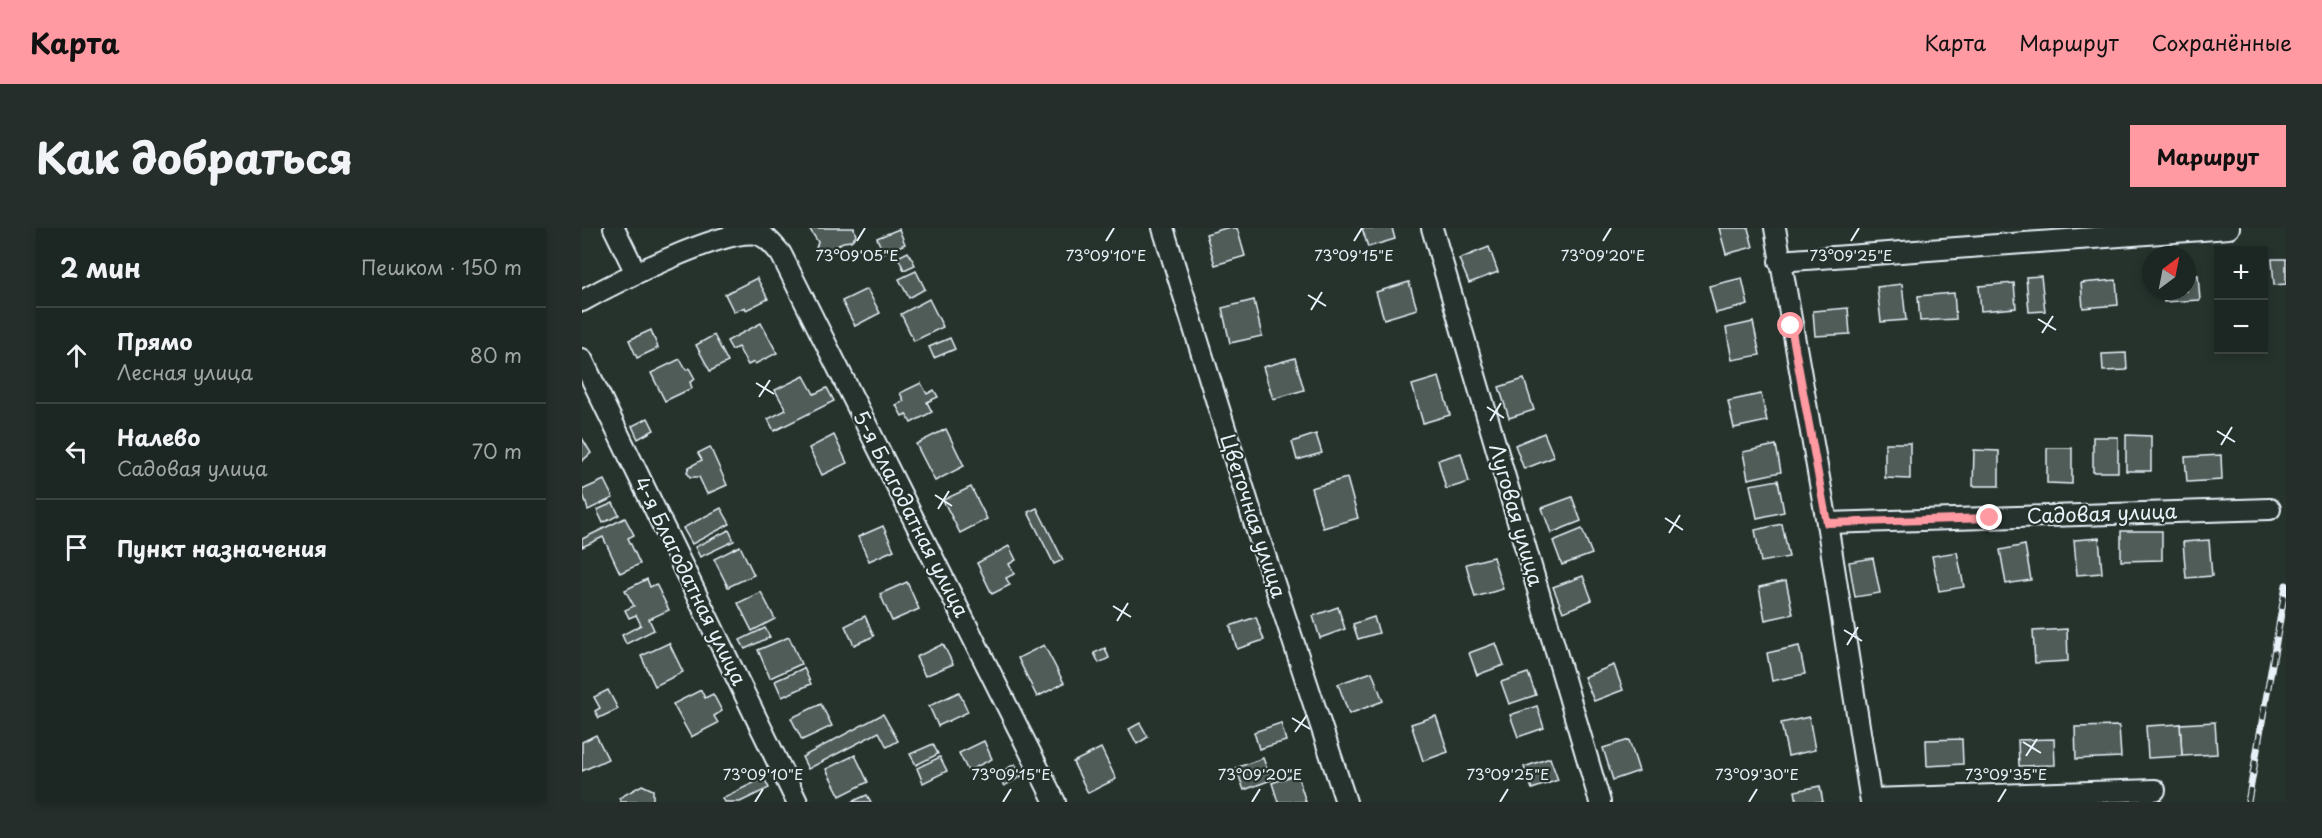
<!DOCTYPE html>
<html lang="ru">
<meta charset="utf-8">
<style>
:root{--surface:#1c2622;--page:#252e2a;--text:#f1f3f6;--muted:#a0a5a5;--line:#3a4340;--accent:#ff9aa2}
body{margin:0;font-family:"Playpen Sans",sans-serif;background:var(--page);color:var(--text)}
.controls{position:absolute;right:18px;top:18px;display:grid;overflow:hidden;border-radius:0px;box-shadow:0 3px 9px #0003}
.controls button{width:54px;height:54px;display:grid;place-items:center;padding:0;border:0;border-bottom:2px solid var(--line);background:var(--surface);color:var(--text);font:30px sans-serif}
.compass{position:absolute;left:1560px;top:18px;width:54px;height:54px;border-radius:50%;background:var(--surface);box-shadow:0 3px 9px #0003;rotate:32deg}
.stop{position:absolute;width:18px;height:18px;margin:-14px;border:4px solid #ff9aa2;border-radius:50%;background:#fff}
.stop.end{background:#ff9aa2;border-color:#fff;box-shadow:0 2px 6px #0008}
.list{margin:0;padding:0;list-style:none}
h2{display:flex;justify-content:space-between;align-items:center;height:78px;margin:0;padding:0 24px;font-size:26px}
h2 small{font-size:20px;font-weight:400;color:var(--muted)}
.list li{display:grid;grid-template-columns:39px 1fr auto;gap:18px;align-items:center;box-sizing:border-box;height:96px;padding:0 24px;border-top:2px solid var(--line)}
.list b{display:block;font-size:22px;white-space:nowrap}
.list p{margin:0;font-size:20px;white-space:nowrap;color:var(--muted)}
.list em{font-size:20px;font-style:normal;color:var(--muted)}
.icon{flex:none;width:33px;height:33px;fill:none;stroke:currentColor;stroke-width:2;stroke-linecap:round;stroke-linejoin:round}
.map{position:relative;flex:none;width:1704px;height:574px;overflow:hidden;border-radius:0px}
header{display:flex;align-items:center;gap:36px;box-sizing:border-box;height:84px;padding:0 30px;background:var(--accent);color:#111}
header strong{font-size:28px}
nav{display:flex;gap:33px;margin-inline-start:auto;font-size:21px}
.intro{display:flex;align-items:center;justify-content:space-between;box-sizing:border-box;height:144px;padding:0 36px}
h1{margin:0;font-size:42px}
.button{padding:15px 27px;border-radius:0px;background:var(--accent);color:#111;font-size:21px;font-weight:700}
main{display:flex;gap:36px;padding:0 36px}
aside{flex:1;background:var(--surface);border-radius:0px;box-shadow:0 3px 9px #0003}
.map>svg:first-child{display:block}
.building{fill:#505c59;stroke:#e8f1f8;stroke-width:1.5}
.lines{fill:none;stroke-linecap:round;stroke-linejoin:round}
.minor-casing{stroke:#e8f1f8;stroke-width:24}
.minor{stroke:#26332d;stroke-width:20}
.rail-casing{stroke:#e8f1f8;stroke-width:7}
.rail{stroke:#26332d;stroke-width:4.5;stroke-dasharray:14;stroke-linecap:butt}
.route{stroke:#ff9aa2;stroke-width:8}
.ticks{fill:none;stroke:#e8f1f8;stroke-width:2}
.labels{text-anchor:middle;stroke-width:4.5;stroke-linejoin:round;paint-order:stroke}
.street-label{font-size:20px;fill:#e8f1f8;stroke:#26332d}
.ticks-label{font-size:15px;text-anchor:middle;fill:#e8f1f8;stroke:#26332d;stroke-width:4.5;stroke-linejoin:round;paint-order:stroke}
</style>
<header>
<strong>Карта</strong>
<nav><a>Карта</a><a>Маршрут</a><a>Сохранённые</a></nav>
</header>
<div class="intro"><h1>Как добраться</h1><a class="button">Маршрут</a></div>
<main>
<aside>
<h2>2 мин<small>Пешком · 150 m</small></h2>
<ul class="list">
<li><svg class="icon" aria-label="ahead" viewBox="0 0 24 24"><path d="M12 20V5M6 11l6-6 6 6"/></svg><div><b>Прямо</b><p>Лесная улица</p></div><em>80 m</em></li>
<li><svg class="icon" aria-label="left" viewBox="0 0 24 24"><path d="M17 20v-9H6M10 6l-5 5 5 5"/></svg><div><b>Налево</b><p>Садовая улица</p></div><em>70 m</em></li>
<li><svg class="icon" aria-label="arrive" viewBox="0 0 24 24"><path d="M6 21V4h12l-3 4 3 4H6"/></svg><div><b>Пункт назначения</b></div></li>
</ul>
</aside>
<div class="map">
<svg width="1704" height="574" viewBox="0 0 1704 574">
<rect width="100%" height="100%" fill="#26332d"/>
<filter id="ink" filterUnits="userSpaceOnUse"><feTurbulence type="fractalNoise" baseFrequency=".0167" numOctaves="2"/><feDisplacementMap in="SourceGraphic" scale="12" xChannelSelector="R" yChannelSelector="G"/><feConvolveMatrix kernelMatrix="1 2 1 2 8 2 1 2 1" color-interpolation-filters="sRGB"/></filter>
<g filter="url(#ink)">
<!-- building -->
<g class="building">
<path d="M227,0H272L274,8L269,13L261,14L245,25L237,24L234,20L236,14Z"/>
<path d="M644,0H655L663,28L633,37L624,6Z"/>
<path d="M780,0H810L813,11L786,19Z"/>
<path d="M1137,0H1166L1171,19L1144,26Z"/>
<path d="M317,1L323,16L301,25L295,10Z"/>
<path d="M907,19L916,44L887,55L877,31Z"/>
<path d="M326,24L333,37L322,42L316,29Z"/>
<path d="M1690,31H1704V56L1692,57Z"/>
<path d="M334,43L343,61L327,70L317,51Z"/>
<path d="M1605,47H1616L1618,72L1582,74V63H1605Z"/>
<path d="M1459,48L1463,83L1447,84L1444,49Z"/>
<path d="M175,50L186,71L164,82L163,79L152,84L143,66Z"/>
<path d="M1160,50L1166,77L1134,85L1127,58Z"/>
<path d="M1534,52L1536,77L1501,80L1499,55Z"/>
<path d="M827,54L835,81L802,91L794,64Z"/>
<path d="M1432,55L1434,80L1399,83L1397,58Z"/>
<path d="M1320,56L1324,92L1299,94L1295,59Z"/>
<path d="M285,61L298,85L273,98L260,73Z"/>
<path d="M1372,65L1374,91L1338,93L1336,68Z"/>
<path d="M347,71L361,99L332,113L319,86Z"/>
<path d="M672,72L680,108L648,115L640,80Z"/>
<path d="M1266,80L1268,106L1233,108L1231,83Z"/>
<path d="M1171,94L1178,127L1150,132L1144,100Z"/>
<path d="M179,95L195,125L173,136L172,134L166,137L156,119L150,122L145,113Z"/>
<path d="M69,102L76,120L55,130L47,112Z"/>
<path d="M132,107L146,134L128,143L114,117Z"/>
<path d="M368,110L373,121L352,130L347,119Z"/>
<path d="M1544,125L1545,142L1521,143L1520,126Z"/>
<path d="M713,130L722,162L691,171L681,139Z"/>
<path d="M98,131L104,142L107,140L113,151L108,154L110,160L83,173L69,145Z"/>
<path d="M222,148L232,166L245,160L252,173L192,203L186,191L204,182L193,162Z"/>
<path d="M857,149L868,187L841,195L830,157Z"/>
<path d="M942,151L952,182L927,190L917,159Z"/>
<path d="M339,155L345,166L352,162L356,169L345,174L350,184L329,195L324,186L320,188L314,177L322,173L318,165Z"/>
<path d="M1179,166L1185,193L1152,200L1146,173Z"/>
<path d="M66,190L72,202L56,211L50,198Z"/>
<path d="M364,201L382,238L353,253L334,216Z"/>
<path d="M962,205L972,229L942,241L933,217Z"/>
<path d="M734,206L740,225L715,232L710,214Z"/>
<path d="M252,207L265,235L240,247L227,220Z"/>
<path d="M1544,207L1569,208V243H1544Z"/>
<rect x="1511" y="209" width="25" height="35"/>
<path d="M0,210L9,225L0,233Z"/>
<path d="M1303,215H1328V251L1303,250Z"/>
<path d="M1194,217L1199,244L1166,251L1161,224Z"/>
<path d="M128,219L145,257L125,266L117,249H108L105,244L107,239L120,232L116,225Z"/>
<path d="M1465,220H1490V256L1465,255Z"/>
<path d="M1392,222L1417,223V258H1391Z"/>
<path d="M879,225L887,254L864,261L856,232Z"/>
<path d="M1639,227L1640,252L1605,254L1603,229Z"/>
<path d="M765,250L776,290L741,300L729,260Z"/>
<path d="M22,252L31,270L6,282L0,262Z"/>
<path d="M1196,252L1202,284L1175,290L1168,257Z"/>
<path d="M389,259L405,291L378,305L361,272Z"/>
<path d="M990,269L999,293L969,305L960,280Z"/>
<path d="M31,275L37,287L21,295L15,282Z"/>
<path d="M139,280L148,296L110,316L101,300Z"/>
<path d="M455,280L481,332L472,336L446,284Z"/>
<path d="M43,290L52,307L46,310L58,336L38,345L21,309L0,319V311Z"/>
<path d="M1200,296L1207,329L1179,334L1173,302Z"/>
<path d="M301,298L312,322L287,333L276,309Z"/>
<path d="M1000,301L1010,326L980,337L971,313Z"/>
<path d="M147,302L152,313L118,329L113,319Z"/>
<path d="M1539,303H1580V332L1539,333Z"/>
<path d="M1517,310L1520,345L1495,347L1492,312Z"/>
<path d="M1627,312L1630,348L1604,350L1601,314Z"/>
<path d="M1443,317L1449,352L1424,356L1418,322Z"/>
<path d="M158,318L172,347L146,359L132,331Z"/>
<path d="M427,318L434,332L427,336L432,346L424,350L428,357L410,366L395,335Z"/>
<path d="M1375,324L1382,359L1357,363L1350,328Z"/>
<path d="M911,329L921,361L893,369L884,336Z"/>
<path d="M1291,330L1298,365L1273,369L1267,334Z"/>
<path d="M1001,348L1010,372L981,384L971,359Z"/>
<path d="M65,351L68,359L74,356L87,382L67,391L72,402L44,416L40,407L59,397L54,387L47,390L43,382L52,378L43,362Z"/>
<path d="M1204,353L1211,386L1183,392L1177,359Z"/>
<path d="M325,354L337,381L310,393L298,366Z"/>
<path d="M179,364L193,391L170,403L156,375Z"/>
<path d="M756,379L763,401L738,410L731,388Z"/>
<path d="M283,388L292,408L272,417L263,398Z"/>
<path d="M674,389L682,412L655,421L648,398Z"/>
<path d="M792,389L797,405L776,411L771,396Z"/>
<path d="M183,400L188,409L163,421L158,412Z"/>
<path d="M1485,401L1486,433L1453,435L1451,403Z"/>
<path d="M207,409L219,436L188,450L176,422Z"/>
<path d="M87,415L101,444L73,458L59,428Z"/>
<path d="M914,415L922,437L895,447L887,425Z"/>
<path d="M361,416L371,436L343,448L334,429Z"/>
<path d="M462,417L482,455L455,469L436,430Z"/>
<path d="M1217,418L1223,446L1190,453L1185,425Z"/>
<path d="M523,420L527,430L517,435L512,425Z"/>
<path d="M1032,437L1041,462L1012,473L1002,449Z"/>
<path d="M222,440L229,456L200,469L193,453Z"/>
<path d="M790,444L801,473L767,486L756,456Z"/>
<path d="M946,445L954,467L927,476L919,454Z"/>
<path d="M26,462L36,481L17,490L13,483L18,480L12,469Z"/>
<path d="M119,462L123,470L131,466L140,483L132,488L136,495L109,509L91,476Z"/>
<path d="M377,464L386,484L356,498L347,478Z"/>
<path d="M239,476L250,498L220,512L209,490Z"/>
<path d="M955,478L962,500L936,509L928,487Z"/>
<path d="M301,486L316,513L305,519L297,504L226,541L220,529Z"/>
<path d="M854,488L866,524L841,533L829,496Z"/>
<path d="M1227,489L1233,522L1206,528L1199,495Z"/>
<path d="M1633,494L1635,526L1600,528L1598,496Z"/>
<path d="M558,495L566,509L555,516L547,501Z"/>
<path d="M699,495L704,513L677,521L672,504Z"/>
<path d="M1598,496L1600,528L1566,530L1564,498Z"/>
<path d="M1537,498L1539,529L1494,531L1493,499Z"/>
<path d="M14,507L26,531L0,543V514Z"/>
<path d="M1380,511L1381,536L1345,538L1344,512Z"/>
<path d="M1472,511L1473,537L1437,538L1436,512Z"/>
<path d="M1047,512L1057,543L1031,552L1021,520Z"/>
<path d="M402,513L410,531L386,543L377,525Z"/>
<path d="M351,516L356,526L334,537L328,526Z"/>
<path d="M519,520L534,551L506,565L491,534Z"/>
<path d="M273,527L286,554L258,568L244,541Z"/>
<path d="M358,529L365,543L341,555L335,540Z"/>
<path d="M681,530L689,552L662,562L654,540Z"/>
<path d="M968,530L976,552L950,561L942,539Z"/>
<path d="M433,536L440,548L422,558L415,546Z"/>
<path d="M715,546L724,574H696L690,555Z"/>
<path d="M182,550L187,560L158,574H142L140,570Z"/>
<path d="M60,557L71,562V574H39L37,570Z"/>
<path d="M1238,558L1241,574H1215L1213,563Z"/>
<path d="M285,567L289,574H269Z"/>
</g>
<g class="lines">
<defs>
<g id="minor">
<path d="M32,0L53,43"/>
<path d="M581,0L672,294L764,574"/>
<path d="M850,0L1018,574"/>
<path d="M1193,0L1245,295L1289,574"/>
<path d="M1197,33L1647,0"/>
<path d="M0,73C32,55 141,0 175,6C186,9 192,18 199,26L473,574"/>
<path d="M0,131L215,574"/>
<path d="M1245,295L1688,281"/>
<path d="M1289,571L1573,562"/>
</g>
</defs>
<!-- minor casing -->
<use href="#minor" class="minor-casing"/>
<!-- minor -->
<use href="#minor" class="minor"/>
<defs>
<path id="rail" d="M1666,574L1704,357"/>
</defs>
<!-- rail casing -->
<use href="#rail" class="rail-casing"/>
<!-- rail -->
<use href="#rail" class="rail"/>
</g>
</g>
<g class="lines" filter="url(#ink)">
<!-- route -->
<path class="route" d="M1209,98L1245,295L1408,290"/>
</g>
<!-- ticks -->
<path class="ticks" d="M275,13L283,0M524,13L532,0M772,13L780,0M1021,13L1029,0M1269,13L1277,0M726,67L744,78M729,82L740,64M1456,91L1474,102M1460,105L1471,88M174,155L192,166M177,169L188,152M905,179L922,190M908,193L919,175M1635,203L1653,214M1639,217L1650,199M353,267L370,278M356,281L367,263M1083,290L1101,302M1087,305L1098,287M531,378L549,389M535,393L546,375M1262,402L1280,413M1265,417L1276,399M710,490L728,501M713,504L725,487M1441,514L1459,525M1444,528L1455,511M173,574L181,561M421,574L429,561M670,574L678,561M918,574L926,561M1167,574L1175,561M1416,574L1424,561"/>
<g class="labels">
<!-- street labels -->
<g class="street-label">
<text transform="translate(329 286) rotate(63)" y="7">5-я Благодатная улица</text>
<text transform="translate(1520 286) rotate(-2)" y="7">Садовая улица</text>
<text transform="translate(934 287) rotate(74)" y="7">Луговая улица</text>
<text transform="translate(671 288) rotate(72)" y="7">Цветочная улица</text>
<text transform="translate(108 353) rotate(64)" y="7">4-я Благодатная улица</text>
</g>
</g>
<g class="ticks-label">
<text x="275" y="33">73°09'05"E</text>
<text x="524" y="33">73°09'10"E</text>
<text x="772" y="33">73°09'15"E</text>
<text x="1021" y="33">73°09'20"E</text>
<text x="1269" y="33">73°09'25"E</text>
<text x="181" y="552">73°09'10"E</text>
<text x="429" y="552">73°09'15"E</text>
<text x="678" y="552">73°09'20"E</text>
<text x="926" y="552">73°09'25"E</text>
<text x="1175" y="552">73°09'30"E</text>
<text x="1424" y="552">73°09'35"E</text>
</g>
</svg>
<div class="controls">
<button>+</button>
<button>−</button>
</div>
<svg class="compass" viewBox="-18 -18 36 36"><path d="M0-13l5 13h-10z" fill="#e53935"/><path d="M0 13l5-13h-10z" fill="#a0a5a5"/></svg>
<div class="stop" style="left:1209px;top:98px"></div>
<div class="stop end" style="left:1408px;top:290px"></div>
</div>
</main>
